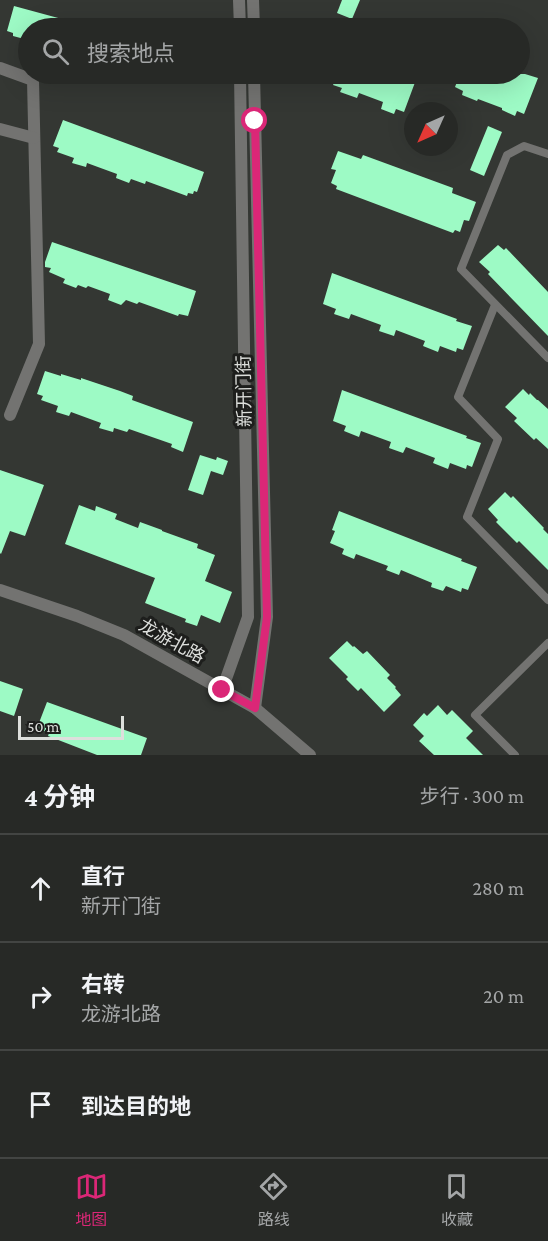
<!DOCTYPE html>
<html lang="zh">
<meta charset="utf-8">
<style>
:root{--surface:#272926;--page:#2f312e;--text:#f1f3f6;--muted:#a4a6a7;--line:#434543;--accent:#db2777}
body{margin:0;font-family:"Crimson Pro","Noto Sans SC",serif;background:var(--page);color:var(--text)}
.compass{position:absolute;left:404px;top:102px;width:54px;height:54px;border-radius:50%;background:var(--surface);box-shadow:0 6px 24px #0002;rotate:225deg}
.scale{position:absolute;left:18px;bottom:15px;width:106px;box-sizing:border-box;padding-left:6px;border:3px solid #dddfdc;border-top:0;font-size:16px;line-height:21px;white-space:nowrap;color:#dddfdc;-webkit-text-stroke:4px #1d1e1c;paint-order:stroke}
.stop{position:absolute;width:18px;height:18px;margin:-14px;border:4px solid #db2777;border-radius:50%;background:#fff}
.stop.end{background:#db2777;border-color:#fff;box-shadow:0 2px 6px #0008}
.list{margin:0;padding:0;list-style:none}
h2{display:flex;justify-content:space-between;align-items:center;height:78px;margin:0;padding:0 24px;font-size:26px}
h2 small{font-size:20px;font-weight:400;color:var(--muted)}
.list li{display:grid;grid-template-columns:39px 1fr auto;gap:18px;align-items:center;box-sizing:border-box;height:108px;padding:0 24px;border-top:2px solid var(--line)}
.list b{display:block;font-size:22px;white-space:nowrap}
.list p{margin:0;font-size:20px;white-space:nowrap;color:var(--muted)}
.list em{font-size:20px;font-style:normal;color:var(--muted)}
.icon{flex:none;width:33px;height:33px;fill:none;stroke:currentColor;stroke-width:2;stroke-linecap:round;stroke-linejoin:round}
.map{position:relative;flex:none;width:548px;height:755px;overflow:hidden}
.search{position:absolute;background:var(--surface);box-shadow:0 6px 24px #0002;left:18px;right:18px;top:18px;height:66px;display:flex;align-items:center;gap:15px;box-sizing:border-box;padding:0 21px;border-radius:33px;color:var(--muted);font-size:22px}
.sheet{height:402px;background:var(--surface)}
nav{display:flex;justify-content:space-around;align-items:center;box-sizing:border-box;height:84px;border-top:2px solid var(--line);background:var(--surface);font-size:16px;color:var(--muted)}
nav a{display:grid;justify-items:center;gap:3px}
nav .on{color:var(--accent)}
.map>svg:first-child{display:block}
.building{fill:#9dfac5}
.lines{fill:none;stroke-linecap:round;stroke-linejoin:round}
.service{stroke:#737371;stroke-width:8}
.minor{stroke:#737371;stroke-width:12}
.tertiary{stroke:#737371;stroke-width:12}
.route{stroke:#db2777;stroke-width:8}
.labels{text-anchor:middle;stroke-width:6;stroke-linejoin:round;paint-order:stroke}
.street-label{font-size:18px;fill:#dddfdc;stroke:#1d1e1c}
</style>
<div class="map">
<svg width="548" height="755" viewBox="0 0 548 755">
<rect width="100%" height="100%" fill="#343733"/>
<!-- building -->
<g class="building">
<path d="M342,0H360L352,19L337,13Z"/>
<path d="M14,6L84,25V28H28V40L13,36V33L7,31Z"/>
<path d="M338,74H408L417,77L404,112L396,109L394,114L381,109L383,102L359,93L357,98L340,92L342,88L333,85Z"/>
<path d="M460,74H504L514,77L515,74H525L538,78L524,114L517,111L515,116L502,110V108L478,99L477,101L462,95L463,91L455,87Z"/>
<path d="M63,120L204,172L197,192L194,191L193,194L188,193L187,196L146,181L145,184L131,179L129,183L116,178L117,174L87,163L86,167L72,163L74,158L57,152L59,148L53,146Z"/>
<path d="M488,126L502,132L484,176L470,170Z"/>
<path d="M338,151L361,159L363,155L453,188L452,193L476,202L469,221L464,220L460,232L455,230L453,233L336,189L337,186L331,183L336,170L331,169Z"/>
<path d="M52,242L196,291L188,316L179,314L178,316L139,302L137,304L126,300L121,305L108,300L110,294L88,286L86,288L78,285L76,288L63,283L65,279L49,272L51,268L45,267V262Z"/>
<path d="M498,245L504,250L506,248L548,292V336L488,274L490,272L479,262Z"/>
<path d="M332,273L457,319L456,321L472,326L463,350L457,348L456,352L440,346L438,352L423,346L425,341L396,330L394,336L379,331L381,325L351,314L349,319L334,314L336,309L323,304Z"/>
<path d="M45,371L61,376V374L81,380V378L120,391L133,396L132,400L193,422L183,452L171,447L172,444L129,429L127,432L114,428L113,432L99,428L101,423L71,412L69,416L56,412L58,406L41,400L43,396L37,394Z"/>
<path d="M523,389L529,395L530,393L537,400H538L548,409V449L536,438L534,440L514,421L517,418L505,407Z"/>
<path d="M342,390L467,436L466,438L481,443L472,467L467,465L466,469L450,463L448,469L433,463L435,458L406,447L403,453L389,448L391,442L361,431L359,437L344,431L346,426L333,421Z"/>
<path d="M200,455L216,460L217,457L228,461L223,475L211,471L203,495L188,490Z"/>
<path d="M0,470L44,485L25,536L10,531L1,554L0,553Z"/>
<path d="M505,492L511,498L513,496L544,528L543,529L548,534V570L519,541L517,543L496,522L498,520L488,509Z"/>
<path d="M79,505L95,511L96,506L117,514L115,519L138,528L140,522L162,530V531L198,544L197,548L215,555L205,581L232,592L220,623L201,615L197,626L185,622L186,619L145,603L155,578L65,544Z"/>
<path d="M339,511L462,559L461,561L477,567L468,590L462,588L461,592L446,586L443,591L431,587L432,583L401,570L399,575L386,570L388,566L356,554L354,559L342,554L344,549L330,543L335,531L332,530Z"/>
<path d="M347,641L353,647L354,646L363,654L367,651L390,675L387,678L396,687L395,688L401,695L384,712L361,688L358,691L346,679L348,677L329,658Z"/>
<path d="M0,681L23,689L14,716L0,711Z"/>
<path d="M47,702L147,738L141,755H97L48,736L49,733L37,728Z"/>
<path d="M438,705L447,715L452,710L473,731L466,738L483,755H434L419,741L424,736L413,725L424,713L427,716Z"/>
</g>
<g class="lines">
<!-- service -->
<g class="service">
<path d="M548,154L524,146L507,155L461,269L548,358"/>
<path d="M495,305L458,397L498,439L467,517L548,600"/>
<path d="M515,755L475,715L548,643"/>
</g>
<!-- minor -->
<g class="minor">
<path d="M0,68L33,80L39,344L10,415"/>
<path d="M0,129L34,138"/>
</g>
<!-- tertiary -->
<g class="tertiary">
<path d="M239,0L240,28"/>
<path d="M253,0L254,28"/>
<path d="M254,74L267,617L255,708"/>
<path d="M0,590L77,616L124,635L255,708L310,755"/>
<path d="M222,690L248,617L240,74"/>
</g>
</g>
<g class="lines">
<!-- route -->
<path class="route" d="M222,690L255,708L267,617L255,121"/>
</g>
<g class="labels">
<!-- street labels -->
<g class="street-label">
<text transform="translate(244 391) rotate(-91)" y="6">新开门街</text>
<text transform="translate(172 641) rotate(29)" y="6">龙游北路</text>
</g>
</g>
</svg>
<svg class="compass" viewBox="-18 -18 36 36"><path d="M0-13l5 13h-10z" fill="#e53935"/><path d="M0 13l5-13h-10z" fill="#a4a6a7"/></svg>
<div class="scale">50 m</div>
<div class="stop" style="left:255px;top:121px"></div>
<div class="stop end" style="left:222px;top:690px"></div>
<div class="search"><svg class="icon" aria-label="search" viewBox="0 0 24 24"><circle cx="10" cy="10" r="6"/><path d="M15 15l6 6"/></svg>搜索地点</div>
</div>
<section class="sheet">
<h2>4 分钟<small>步行 · 300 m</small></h2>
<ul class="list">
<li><svg class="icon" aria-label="ahead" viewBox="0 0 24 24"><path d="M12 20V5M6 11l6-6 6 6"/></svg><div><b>直行</b><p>新开门街</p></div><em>280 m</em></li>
<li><svg class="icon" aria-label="right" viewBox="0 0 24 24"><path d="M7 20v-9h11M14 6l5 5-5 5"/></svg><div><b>右转</b><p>龙游北路</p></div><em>20 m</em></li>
<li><svg class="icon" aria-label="arrive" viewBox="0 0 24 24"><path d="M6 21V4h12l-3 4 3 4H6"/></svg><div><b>到达目的地</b></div></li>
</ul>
</section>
<nav>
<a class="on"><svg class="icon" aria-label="map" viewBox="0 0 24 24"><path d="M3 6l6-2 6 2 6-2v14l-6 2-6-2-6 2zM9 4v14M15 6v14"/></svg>地图</a>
<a><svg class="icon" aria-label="directions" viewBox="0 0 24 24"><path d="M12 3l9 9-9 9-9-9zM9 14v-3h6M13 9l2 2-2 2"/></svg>路线</a>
<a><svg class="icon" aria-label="saved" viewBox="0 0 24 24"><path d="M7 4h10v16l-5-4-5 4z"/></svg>收藏</a>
</nav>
